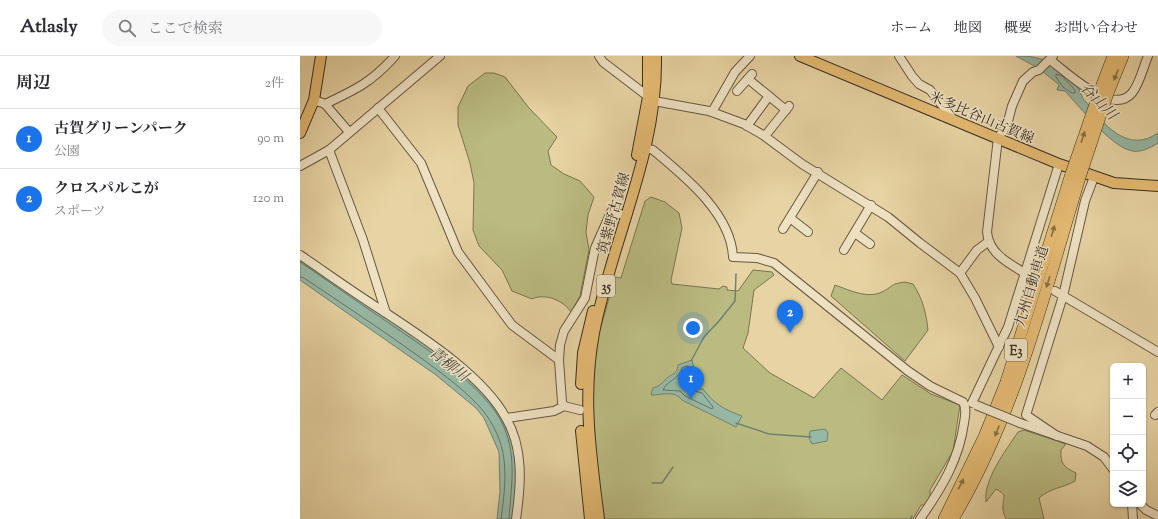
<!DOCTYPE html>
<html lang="ja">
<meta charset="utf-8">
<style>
:root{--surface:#fff;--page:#f7f7f7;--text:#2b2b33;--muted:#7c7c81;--line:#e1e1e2;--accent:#1a73e8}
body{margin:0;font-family:"Sorts Mill Goudy","Noto Serif JP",serif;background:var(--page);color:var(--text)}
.controls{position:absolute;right:12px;bottom:12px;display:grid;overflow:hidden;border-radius:6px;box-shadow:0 1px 3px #0004}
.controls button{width:36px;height:36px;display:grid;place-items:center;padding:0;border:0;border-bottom:1px solid var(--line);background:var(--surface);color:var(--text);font:20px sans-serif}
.you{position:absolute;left:393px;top:272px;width:14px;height:14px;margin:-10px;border:3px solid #fff;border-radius:50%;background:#1a73e8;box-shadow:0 0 0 6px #1a73e833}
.badge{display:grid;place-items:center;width:26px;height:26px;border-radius:50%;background:var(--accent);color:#fff;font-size:13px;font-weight:700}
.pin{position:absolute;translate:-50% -33px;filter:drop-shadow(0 1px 2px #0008)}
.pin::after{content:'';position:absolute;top:21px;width:14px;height:12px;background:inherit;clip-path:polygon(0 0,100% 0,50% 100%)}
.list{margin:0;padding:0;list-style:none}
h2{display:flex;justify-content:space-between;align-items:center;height:52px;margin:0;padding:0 16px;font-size:17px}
h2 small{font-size:13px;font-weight:400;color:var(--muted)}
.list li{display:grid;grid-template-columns:26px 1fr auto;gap:12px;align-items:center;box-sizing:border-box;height:60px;padding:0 16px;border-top:1px solid var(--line)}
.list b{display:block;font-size:15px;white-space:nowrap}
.list p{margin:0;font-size:13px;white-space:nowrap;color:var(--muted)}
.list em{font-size:13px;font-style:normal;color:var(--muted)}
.icon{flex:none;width:22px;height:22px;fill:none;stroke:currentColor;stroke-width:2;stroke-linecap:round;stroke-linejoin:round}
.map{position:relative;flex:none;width:858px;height:463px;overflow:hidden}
header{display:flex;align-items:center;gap:24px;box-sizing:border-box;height:56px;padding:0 20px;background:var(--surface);border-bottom:1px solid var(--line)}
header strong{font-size:19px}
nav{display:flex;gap:22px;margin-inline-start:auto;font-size:14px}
.search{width:280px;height:36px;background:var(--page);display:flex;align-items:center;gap:10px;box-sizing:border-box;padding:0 14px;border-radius:22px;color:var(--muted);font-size:15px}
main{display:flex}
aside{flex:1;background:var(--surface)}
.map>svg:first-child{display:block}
.green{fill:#babb81;stroke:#797552}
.water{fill:#97b8a5;stroke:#718171}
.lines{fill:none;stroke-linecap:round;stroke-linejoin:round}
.shore{stroke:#687464;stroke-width:1}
.stream{stroke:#718171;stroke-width:1.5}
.minor-casing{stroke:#645844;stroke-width:10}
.major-casing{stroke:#382f24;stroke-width:12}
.highway-casing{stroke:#382f24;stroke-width:12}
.minor{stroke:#efe2c3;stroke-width:8}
.major{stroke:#e4ba72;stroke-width:10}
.highway{stroke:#e4ba72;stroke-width:11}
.minor-bridge-casing{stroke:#645844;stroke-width:10;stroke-linecap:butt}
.highway-bridge-casing{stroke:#382f24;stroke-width:12;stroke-linecap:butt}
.minor-bridge{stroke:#efe2c3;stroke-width:8}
.highway-bridge{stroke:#e4ba72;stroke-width:11}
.oneway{fill:#856e47}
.labels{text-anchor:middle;stroke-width:3;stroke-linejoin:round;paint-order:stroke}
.shield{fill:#efe2c3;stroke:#6f6554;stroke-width:1}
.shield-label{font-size:13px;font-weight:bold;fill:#382f24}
.street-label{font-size:14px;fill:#382f24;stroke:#efe2c3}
.water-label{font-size:15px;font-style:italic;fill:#4b4a3e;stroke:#efe2c3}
</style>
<header>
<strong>Atlasly</strong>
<div class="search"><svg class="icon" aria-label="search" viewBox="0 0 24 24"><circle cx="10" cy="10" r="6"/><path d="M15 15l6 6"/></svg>ここで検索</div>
<nav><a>ホーム</a><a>地図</a><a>概要</a><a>お問い合わせ</a></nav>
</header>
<main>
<aside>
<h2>周辺<small>2件</small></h2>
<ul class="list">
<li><span class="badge">1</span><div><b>古賀グリーンパーク</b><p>公園</p></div><em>90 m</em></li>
<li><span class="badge">2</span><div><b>クロスパルこが</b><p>スポーツ</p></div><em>120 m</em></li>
</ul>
</aside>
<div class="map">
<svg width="858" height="463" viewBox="0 0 858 463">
<rect width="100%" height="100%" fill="#e7d3a3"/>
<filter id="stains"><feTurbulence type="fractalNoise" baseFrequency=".005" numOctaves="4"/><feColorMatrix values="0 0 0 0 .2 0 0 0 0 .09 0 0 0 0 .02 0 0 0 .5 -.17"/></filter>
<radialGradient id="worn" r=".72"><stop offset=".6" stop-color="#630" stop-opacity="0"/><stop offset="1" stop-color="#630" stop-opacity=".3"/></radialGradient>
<!-- green -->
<g class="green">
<path d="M185,17H194L205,21L229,52L257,81L248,95L251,109L264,118L280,125L294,141L288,159L286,176L289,194L280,240L271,256C263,244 245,237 232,243L212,235L202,214L179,190L173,174L174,127L170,107L158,69V51L168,30Z"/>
<path d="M351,141L365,146L379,157L382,172L371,224L372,228L419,233L423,230L427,231V234L438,235L453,214L472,216L474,219L454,234L448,277L443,292L470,317L514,342L541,312L582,344L602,319L631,338L660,349L653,395L630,434V441L625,449H621L613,463H301L290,374L292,302L315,221L321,222L345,145Z"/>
<path d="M605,226L613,228C623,243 626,257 628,274L605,305L531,240L535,229C549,234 567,243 582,236C593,231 589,228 605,226Z"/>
<path d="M724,374L766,388L761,394C760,408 764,411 776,417L775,425C763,432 750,432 739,442L744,463H706C705,460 703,456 703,453C702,441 709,440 696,433L686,446C683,424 706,394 718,376Z"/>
</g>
<!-- water -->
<g class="water">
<path d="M716,0C738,0 747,3 764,17C769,21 775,27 779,33C781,37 782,43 786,46C804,69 828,98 858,77V87C850,92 839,98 829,94C809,88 780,51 765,35L757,34L759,29L757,27L738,12Z"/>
<path d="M0,202C28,221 57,240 85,260C130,291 196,330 213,385C220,410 216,437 212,463H197L200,436L199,396L184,362L176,352L136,319L0,224Z"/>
<path d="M392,304L395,317L392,322L393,329L399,333H403C414,348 425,354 442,360L436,371L382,344C375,334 362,339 351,339L353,332C360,330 362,327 367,322C373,317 377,319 378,309Z"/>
<path d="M525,373L528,377L527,385L512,388L509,382L510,375Z"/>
</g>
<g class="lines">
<!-- shore -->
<g class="shore">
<path d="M757,18L762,20L775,34V37H772L763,31L756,21Z"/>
<path d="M0,206C27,224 53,243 80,261C116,286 187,330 204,371C217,403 211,430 209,463"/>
<path d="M0,221L4,222C41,247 78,271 114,297C136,313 159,329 178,349C189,360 200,380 203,397C207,418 204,441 201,463"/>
<path d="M388,310L390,316L388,322L390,332L394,335L402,337L413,351L412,353L385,340L380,335L363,334C367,324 379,324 382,312Z"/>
</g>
<!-- stream -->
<g class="stream">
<path d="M391,305L404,281L419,265L435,245L436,218"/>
<path d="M436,367L469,378L511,381"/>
<path d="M352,427H362L373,411"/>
<path d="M610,463L612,460"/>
</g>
<defs>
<g id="minor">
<path d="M299,0L303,6L354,45L409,55L444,68L463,79L502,108L588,161L620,187L660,217L675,242L699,291"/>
<path d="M599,0L612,20L619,28L630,34L653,63"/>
<path d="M750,4C767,16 812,61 832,37C840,27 843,12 848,0"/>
<path d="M448,23L486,54"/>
<path d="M437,35L452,18"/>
<path d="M14,44L25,48L49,76"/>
<path d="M25,48C55,34 72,26 95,0"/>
<path d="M78,52L121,107L158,196L212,269L259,304L262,346L264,350L280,354"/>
<path d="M412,56L435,16L450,0"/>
<path d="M447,70L469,40"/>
<path d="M465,80L489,50"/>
<path d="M346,92L353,94C384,120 431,157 433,201L457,202L474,207L608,315L630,330L663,346C667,352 665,361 664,367C659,404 641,433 620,463"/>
<path d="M29,94L63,184L86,257"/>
<path d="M0,110L29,94L140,0"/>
<path d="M490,162L508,176"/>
<path d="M483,173L518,116"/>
<path d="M555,177L570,188"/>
<path d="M544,194L571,149"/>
<path d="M0,199C28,218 57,239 86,257C124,282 184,321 206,362C224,393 221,429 216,463"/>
<path d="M660,217L677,194L688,186"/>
<path d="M731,221C713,209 689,200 687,176L698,82L707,69L712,50L723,25L733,16L739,14L753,0"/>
<path d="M755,235L858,296"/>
<path d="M259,304L260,289L264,275L285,242L295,192L311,156L320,158"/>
<path d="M672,347L708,271L759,108"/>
<path d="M855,359L858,356"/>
<path d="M207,362L254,355L264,350"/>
<path d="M720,367L787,390L804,401L813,413"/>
<path d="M757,380L726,359L763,240L785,145L794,121"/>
<path d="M832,448L833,463"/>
<path d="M840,448L846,454L858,460"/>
</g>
<g id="major">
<path d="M500,0L759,108L814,127L858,130"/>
<path d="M0,77L14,44L21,0"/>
<path d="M337,99L348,41V0"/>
<path d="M281,328L283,297L293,255"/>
<path d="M281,375L290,463"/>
<path d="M299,463C291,399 282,341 294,277C312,183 358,97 356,0"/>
</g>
<g id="highway">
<path d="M800,34L813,0"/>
<path d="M808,37L823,0"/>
<path d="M644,463L684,381L706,326L771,118"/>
<path d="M653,463C715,359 745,237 780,121"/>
</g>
</defs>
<!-- minor casing -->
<use href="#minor" class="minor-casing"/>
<!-- major casing -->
<use href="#major" class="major-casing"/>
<!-- highway casing -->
<use href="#highway" class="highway-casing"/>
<!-- minor -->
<use href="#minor" class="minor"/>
<!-- major -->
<use href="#major" class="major"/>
<!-- highway -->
<use href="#highway" class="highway"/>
<defs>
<path id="minor-bridge" d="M676,349L720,367"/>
<g id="highway-bridge">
<path d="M771,118L800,34"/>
<path d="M780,121L808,37"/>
</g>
</defs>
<!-- minor-bridge casing -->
<use href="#minor-bridge" class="minor-bridge-casing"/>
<!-- highway-bridge casing -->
<use href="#highway-bridge" class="highway-bridge-casing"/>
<!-- minor-bridge -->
<use href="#minor-bridge" class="minor-bridge"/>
<!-- highway-bridge -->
<use href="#highway-bridge" class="highway-bridge"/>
</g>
<!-- one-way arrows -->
<defs><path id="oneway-solid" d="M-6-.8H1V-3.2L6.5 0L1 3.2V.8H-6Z"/></defs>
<g class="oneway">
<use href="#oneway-solid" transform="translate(816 19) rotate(112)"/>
<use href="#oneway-solid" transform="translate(783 81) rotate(-72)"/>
<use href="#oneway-solid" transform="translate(753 175) rotate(-74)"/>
<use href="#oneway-solid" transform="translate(748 226) rotate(107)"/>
<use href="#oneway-solid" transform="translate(697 375) rotate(112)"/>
<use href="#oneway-solid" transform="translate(661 428) rotate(-63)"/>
</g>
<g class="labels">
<!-- shield labels -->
<g class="shield">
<rect x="297" y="219" width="18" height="22" rx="3"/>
<rect x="705" y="283" width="22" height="22" rx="3"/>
</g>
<g class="shield-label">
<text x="306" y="235">35</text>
<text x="716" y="299">E3</text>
</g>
<!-- street labels -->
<g class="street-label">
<text transform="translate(682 61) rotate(23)" y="5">米多比谷山古賀線</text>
<text transform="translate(313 157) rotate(-74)" y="5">筑紫野古賀線</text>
<text transform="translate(731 230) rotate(-73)" y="5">九州自動車道</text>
</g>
<!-- water labels -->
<g class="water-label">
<text transform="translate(799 45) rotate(46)" y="5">谷山川</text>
<text transform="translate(149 308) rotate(39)" y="5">青柳川</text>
</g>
</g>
<rect width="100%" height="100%" filter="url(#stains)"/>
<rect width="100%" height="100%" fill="url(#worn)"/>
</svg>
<div class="controls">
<button>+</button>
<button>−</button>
<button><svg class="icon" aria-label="locate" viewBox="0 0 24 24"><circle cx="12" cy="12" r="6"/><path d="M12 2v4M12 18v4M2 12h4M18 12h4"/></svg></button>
<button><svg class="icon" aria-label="layers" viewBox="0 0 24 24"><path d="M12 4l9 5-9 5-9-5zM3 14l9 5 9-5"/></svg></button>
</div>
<div class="you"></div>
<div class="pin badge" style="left:391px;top:343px">1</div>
<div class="pin badge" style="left:490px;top:277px">2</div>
</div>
</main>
